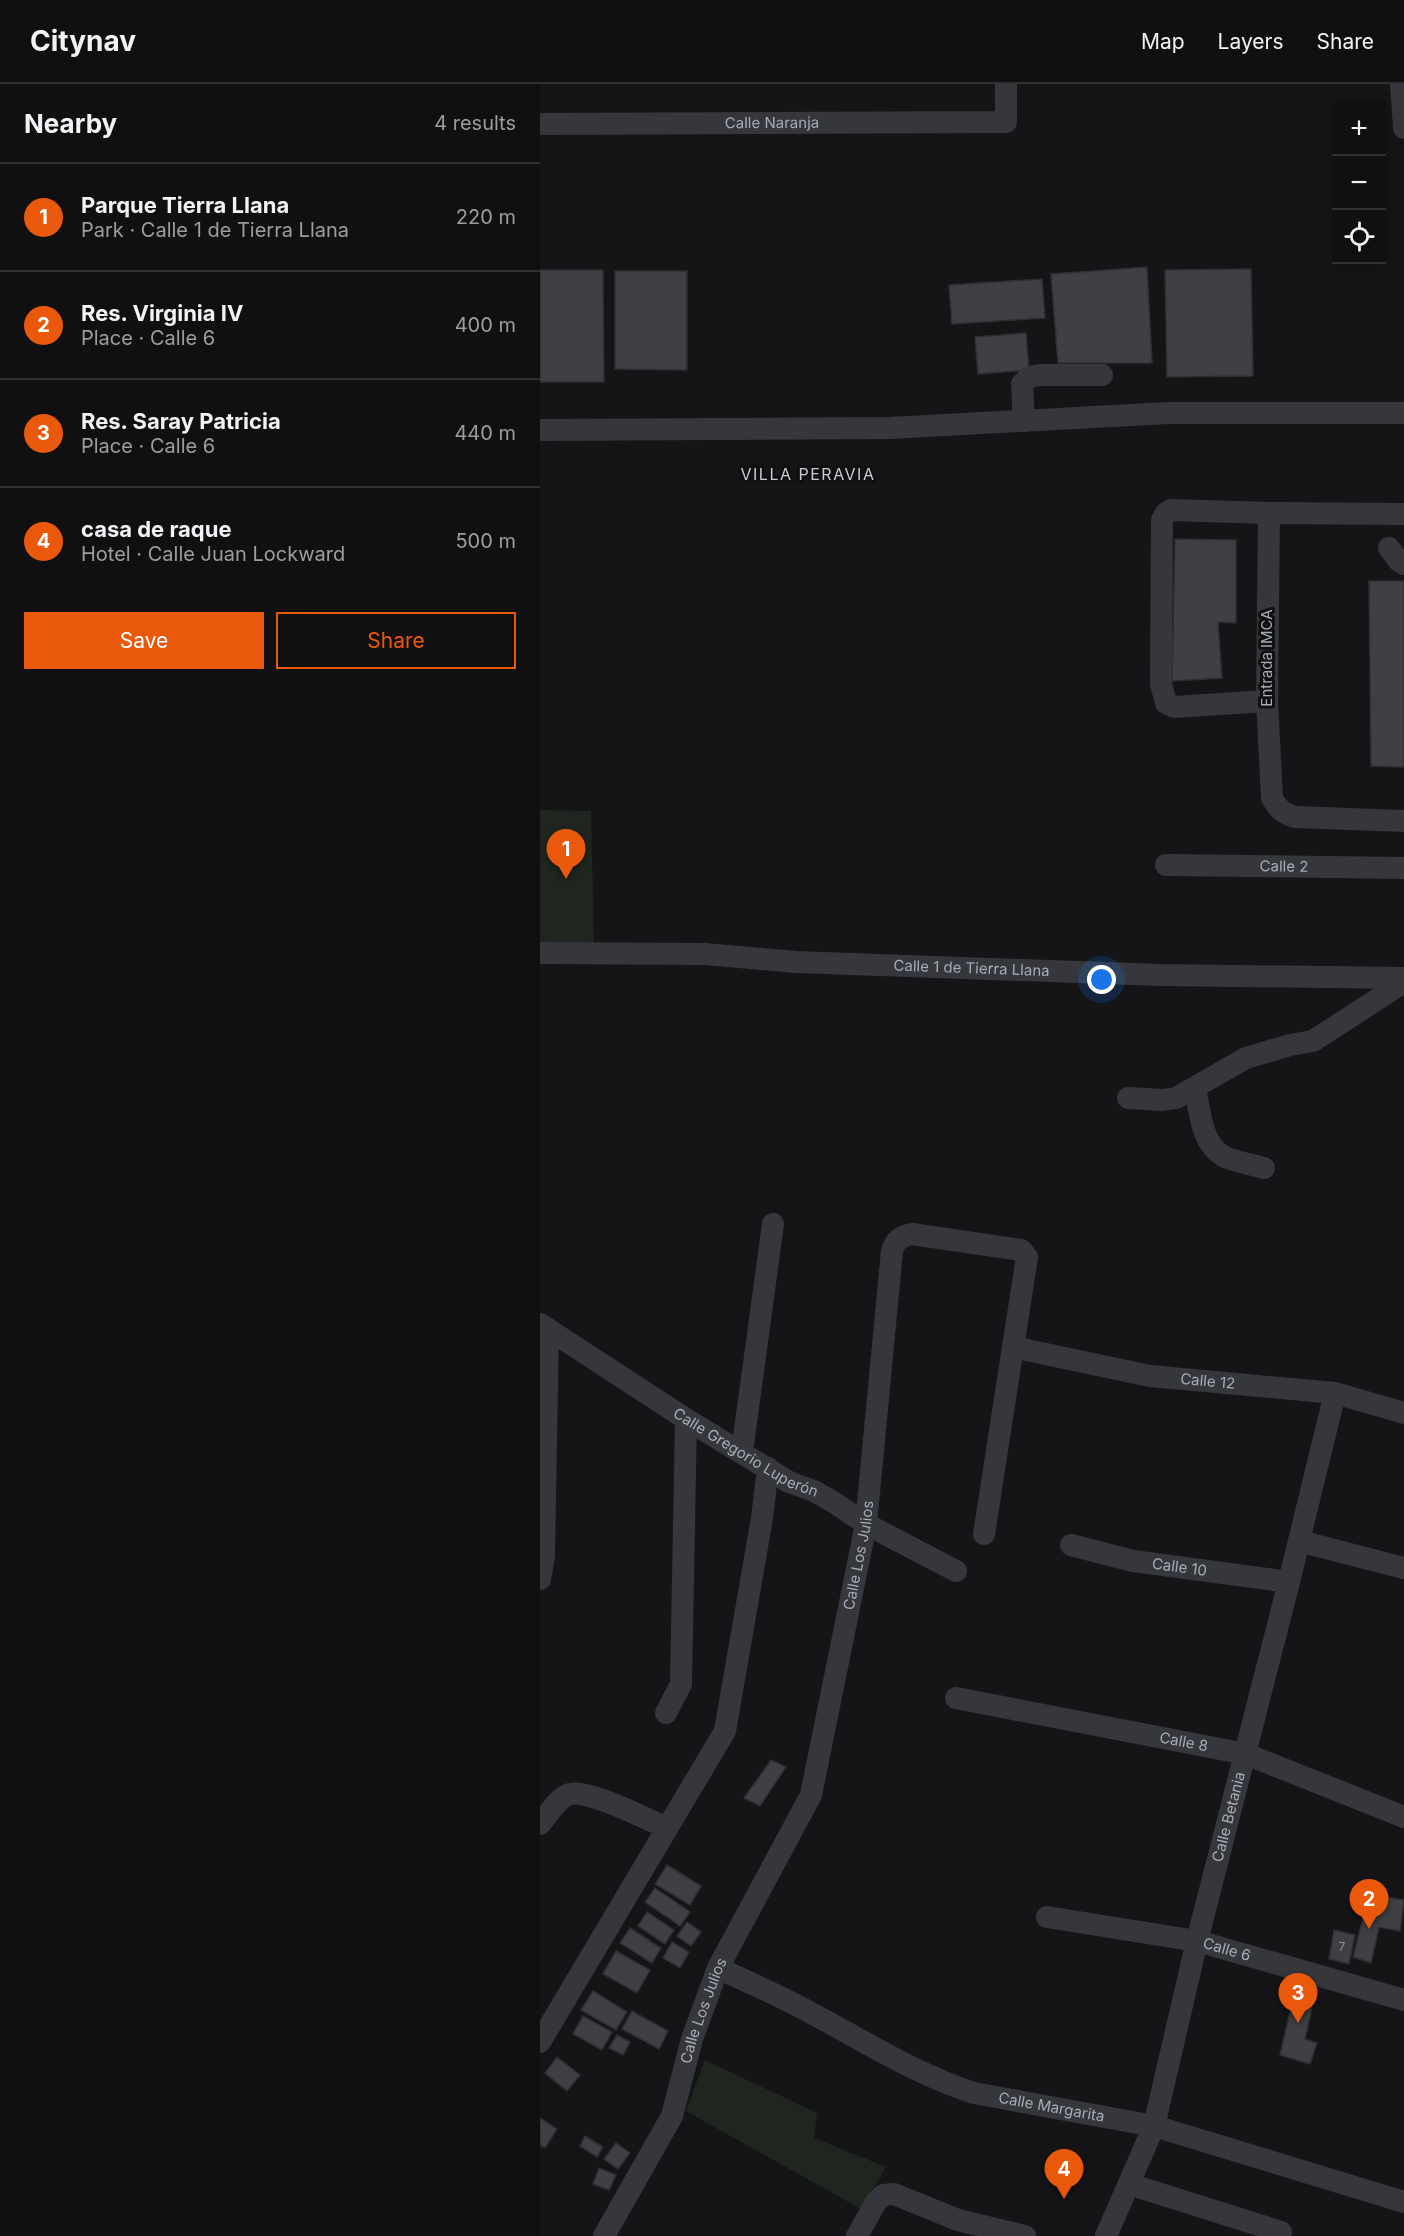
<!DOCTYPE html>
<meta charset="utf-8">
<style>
:root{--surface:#101011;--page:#19191a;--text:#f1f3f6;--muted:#9c9d9f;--line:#303031;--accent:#ea580c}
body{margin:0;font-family:Inter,sans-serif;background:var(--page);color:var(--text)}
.controls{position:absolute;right:18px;top:18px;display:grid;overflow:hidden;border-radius:0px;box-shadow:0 3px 15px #0003}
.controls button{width:54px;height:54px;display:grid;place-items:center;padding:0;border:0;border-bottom:2px solid var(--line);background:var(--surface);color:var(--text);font:30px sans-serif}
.you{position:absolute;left:562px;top:896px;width:21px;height:21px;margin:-15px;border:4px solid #fff;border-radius:50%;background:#1a73e8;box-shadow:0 0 0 9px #1a73e833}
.badge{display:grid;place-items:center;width:39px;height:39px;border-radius:50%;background:var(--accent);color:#fff;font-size:20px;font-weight:700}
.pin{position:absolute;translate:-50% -50px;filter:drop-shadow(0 2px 3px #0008)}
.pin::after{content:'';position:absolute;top:32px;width:21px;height:18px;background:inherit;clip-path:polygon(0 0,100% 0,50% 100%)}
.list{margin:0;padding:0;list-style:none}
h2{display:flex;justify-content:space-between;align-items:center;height:78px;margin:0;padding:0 24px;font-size:26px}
h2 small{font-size:20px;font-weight:400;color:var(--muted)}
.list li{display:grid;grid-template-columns:39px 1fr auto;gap:18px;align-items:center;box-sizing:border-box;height:108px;padding:0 24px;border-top:2px solid var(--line)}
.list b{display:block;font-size:22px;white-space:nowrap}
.list p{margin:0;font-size:20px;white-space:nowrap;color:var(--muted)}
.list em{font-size:20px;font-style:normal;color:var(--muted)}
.actions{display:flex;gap:12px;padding:18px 24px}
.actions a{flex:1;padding:14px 0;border:2px solid var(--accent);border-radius:0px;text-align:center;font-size:21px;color:var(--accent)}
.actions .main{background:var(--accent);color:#fff}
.icon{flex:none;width:33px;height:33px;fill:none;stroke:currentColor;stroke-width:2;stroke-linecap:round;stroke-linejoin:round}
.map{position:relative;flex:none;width:864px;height:2152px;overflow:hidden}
header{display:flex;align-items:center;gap:36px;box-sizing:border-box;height:84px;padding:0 30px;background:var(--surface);border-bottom:2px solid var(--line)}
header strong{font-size:28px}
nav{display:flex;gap:33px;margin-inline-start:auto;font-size:21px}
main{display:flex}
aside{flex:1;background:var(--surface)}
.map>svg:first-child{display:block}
.green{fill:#1f261f}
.building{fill:#3f4044;stroke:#2f2f33;stroke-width:1.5}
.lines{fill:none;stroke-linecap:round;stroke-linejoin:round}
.minor{stroke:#36373c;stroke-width:22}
.labels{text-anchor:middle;stroke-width:6;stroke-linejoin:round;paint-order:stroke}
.number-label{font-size:12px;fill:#8c919a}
.street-label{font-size:15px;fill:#a6acb7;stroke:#101011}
.neighbourhood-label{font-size:16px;letter-spacing:1.5px;fill:#c7cbd3;stroke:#101011}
</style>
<header>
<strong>Citynav</strong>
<nav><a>Map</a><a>Layers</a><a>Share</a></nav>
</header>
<main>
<aside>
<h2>Nearby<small>4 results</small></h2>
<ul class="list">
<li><span class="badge">1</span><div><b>Parque Tierra Llana</b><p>Park · Calle 1 de Tierra Llana</p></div><em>220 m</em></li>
<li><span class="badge">2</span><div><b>Res. Virginia IV</b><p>Place · Calle 6</p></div><em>400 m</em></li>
<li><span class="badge">3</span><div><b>Res. Saray Patricia</b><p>Place · Calle 6</p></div><em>440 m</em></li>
<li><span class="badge">4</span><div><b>casa de raque</b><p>Hotel · Calle Juan Lockward</p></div><em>500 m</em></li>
</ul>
<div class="actions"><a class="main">Save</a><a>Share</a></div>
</aside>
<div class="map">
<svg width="864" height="2152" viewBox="0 0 864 2152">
<rect width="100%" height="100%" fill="#151517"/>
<!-- green -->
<g class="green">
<path d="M0,726L51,727L54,862L0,865Z"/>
<path d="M165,1976L277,2029L274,2054L346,2083L321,2125L146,2027Z"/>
</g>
<!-- building -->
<g class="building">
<path d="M607,183L612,279H518L511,190Z"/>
<path d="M711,185L713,292L627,293L625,186Z"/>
<path d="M0,186H63L64,298H0Z"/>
<path d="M75,187H147V286L75,285Z"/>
<path d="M502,195L505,234L412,240L409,201Z"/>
<path d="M486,249L489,286L438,290L435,253Z"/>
<path d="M635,455L696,456V539L678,538L682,594L632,597Z"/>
<path d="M829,497H864V683L831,682Z"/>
<path d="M231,1676L246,1683L220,1722L204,1714Z"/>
<path d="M127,1781L161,1802L150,1821L115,1800Z"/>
<path d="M115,1804L150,1828L140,1842L105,1818Z"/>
<path d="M829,1810L864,1816L860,1847L839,1843L831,1879L813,1873Z"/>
<path d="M107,1828L134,1846L125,1860L98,1842Z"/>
<path d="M147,1838L161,1848L151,1862L137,1852Z"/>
<path d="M90,1844L121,1864L112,1879L80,1859Z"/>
<path d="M794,1846L815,1851L809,1880L789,1875Z"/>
<path d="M132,1858L149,1868L140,1884L123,1874Z"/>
<path d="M76,1867L110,1886L97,1909L63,1890Z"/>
<path d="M53,1907L87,1928L76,1946L41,1926Z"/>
<path d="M752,1919L772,1924L765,1955L777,1959L770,1980L740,1971Z"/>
<path d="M92,1927L128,1947L119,1965L82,1945Z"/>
<path d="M43,1932L72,1948L62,1966L33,1950Z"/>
<path d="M77,1951L90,1958L83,1971L69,1964Z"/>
<path d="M17,1973L40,1991L27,2007L5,1989Z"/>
<path d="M0,2034L17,2045L5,2064L0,2061Z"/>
<path d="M45,2052L63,2063L57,2073L40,2062Z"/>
<path d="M76,2059L90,2069L78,2085L64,2075Z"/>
<path d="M59,2084L76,2091L69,2106L53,2100Z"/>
</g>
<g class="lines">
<!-- minor -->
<g class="minor">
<path d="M861,0L864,44"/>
<path id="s1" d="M0,40L466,38V0"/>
<path d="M484,337L482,300L489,293L500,291H562"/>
<path d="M0,346L350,344L628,329H864"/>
<path d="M864,430L729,429L727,617L732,714C738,725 743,729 755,733L864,737"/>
<path d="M849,464L859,477L864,480"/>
<path d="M727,617L634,623L626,619L621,600L622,436L626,429L631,426L729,429"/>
<path id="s2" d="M626,781L864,784"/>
<path id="s3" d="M0,869L165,870L256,878L620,891L864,894"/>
<path d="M655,1004C660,1027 661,1059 683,1072C695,1078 711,1080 724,1084"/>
<path d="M588,1014L623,1016L636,1014L706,974L750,961L773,957L864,898"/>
<path id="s4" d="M0,1240L146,1335L249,1398L274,1407L295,1419L326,1440L416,1487"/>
<path id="s5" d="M473,1263L610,1292L795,1309L864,1329"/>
<path d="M202,1368L233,1140"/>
<path d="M759,1457L864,1484"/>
<path id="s6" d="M531,1461L593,1477L749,1498"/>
<path d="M0,1495L4,1472L8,1245"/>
<path id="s7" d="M416,1614L706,1670L864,1733"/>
<path d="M126,1629L141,1600L146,1335"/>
<path d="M0,1740C8,1731 18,1713 30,1710C49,1705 106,1735 127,1744"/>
<path id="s8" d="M507,1833L657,1857L864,1916"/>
<path id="s9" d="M178,1884C210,1899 243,1913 273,1930C326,1958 377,1991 434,2009L614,2042L864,2118"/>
<path d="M0,1958L185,1647L222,1434L228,1384"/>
<path d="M589,2100L741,2148"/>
<path id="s10" d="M64,2152L132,2032L152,1955L178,1884L271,1711L326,1440L352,1167C356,1155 360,1153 372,1150L481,1166L487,1173L444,1450"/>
<path d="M317,2152L336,2118L343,2111L354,2110L418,2136L485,2152"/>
<path id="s11" d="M566,2152L614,2042L657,1857L749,1498L795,1309"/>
</g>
</g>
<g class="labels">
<!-- number labels -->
<g class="number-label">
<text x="802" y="1867">7</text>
</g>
<!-- street labels -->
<g class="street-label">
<text dy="5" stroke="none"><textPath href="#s1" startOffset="232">Calle Naranja</textPath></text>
<text transform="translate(727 574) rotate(-90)" y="5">Entrada IMCA</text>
<text dy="5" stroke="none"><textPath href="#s2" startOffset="118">Calle 2</textPath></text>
<text dy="5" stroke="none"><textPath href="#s3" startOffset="432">Calle 1 de Tierra Llana</textPath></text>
<text dy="5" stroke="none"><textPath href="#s5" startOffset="198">Calle 12</textPath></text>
<text dy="5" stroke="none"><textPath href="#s4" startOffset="243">Calle Gregorio Luperón</textPath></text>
<text dy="5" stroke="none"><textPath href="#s10" startOffset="734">Calle Los Julios</textPath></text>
<text dy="5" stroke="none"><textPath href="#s6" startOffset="111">Calle 10</textPath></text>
<text dy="5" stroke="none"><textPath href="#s7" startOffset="232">Calle 8</textPath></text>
<text dy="5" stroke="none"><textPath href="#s11" startOffset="438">Calle Betania</textPath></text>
<text dy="5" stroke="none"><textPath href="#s8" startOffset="183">Calle 6</textPath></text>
<text dy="5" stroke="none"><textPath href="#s10" startOffset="248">Calle Los Julios</textPath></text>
<text dy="5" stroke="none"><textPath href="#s9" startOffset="364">Calle Margarita</textPath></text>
</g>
<!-- neighbourhood labels -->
<g class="neighbourhood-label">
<text x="268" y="396">VILLA PERAVIA</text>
</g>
</g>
</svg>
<div class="controls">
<button>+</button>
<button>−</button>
<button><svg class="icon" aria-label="locate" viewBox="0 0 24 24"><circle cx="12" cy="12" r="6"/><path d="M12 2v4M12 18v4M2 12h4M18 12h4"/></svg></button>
</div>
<div class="you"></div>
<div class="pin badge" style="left:26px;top:795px">1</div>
<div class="pin badge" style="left:829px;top:1845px">2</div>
<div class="pin badge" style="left:758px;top:1939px">3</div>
<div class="pin badge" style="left:524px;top:2115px">4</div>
</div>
</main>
